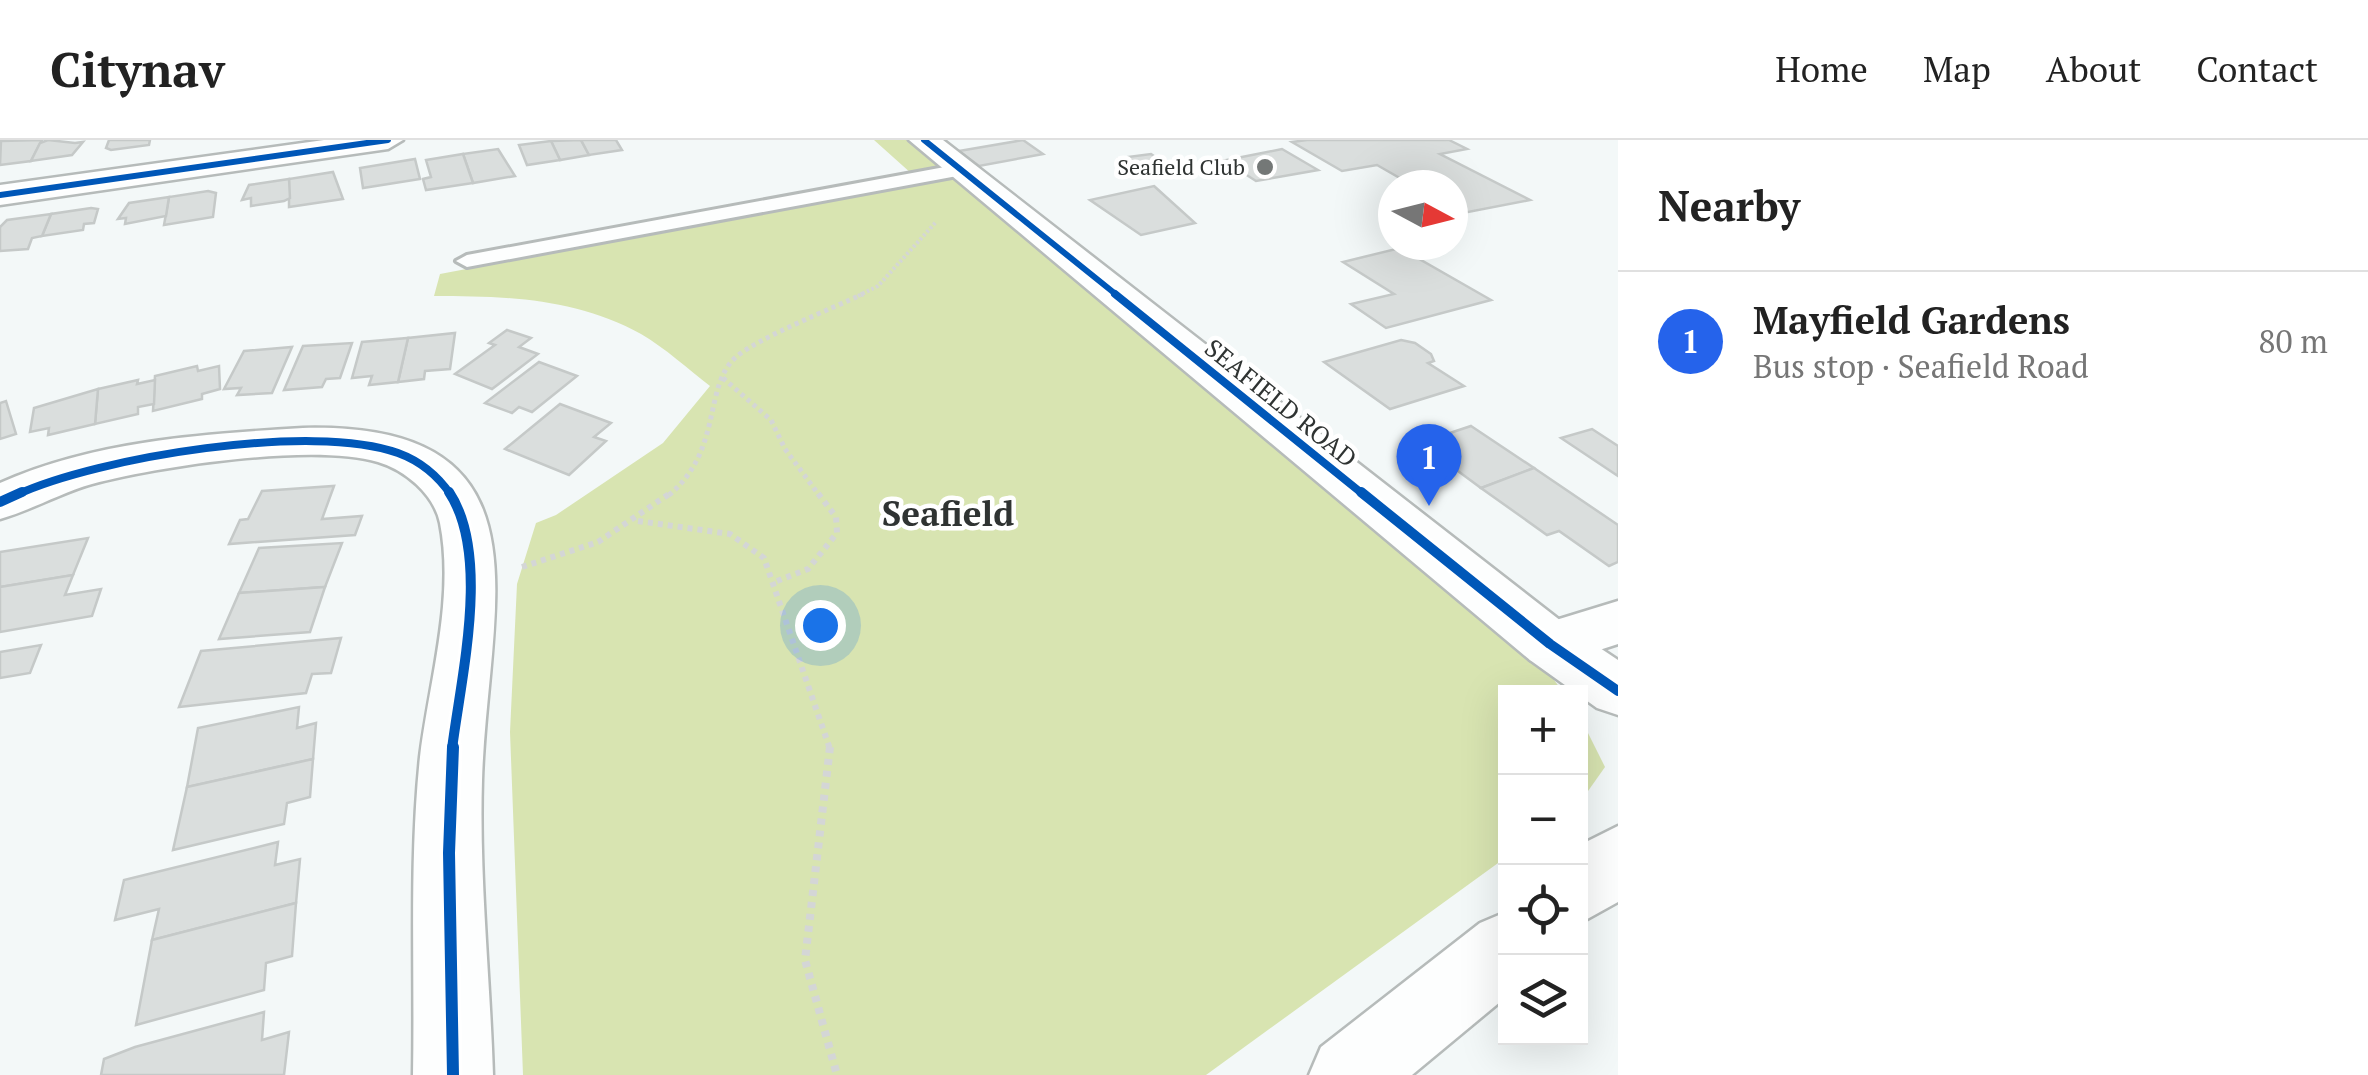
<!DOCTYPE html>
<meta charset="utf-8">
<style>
:root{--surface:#fff;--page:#f6f6f6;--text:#222;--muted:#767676;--line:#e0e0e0;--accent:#2563eb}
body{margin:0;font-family:"PT Serif",serif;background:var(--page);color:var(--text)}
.controls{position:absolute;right:30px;bottom:30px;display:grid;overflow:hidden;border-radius:0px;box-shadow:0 10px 40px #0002}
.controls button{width:90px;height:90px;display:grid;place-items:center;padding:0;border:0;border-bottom:2px solid var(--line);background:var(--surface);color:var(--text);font:50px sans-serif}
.compass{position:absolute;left:1378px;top:30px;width:90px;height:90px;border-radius:50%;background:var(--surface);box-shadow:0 10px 40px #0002;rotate:97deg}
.you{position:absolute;left:820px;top:485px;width:35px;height:35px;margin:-25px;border:8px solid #fff;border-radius:50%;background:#1a73e8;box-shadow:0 0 0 15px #1a73e833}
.badge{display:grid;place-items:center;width:65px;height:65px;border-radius:50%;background:var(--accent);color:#fff;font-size:32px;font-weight:700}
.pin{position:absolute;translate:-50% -82px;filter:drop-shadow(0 2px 5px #0008)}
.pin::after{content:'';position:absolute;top:52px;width:35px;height:30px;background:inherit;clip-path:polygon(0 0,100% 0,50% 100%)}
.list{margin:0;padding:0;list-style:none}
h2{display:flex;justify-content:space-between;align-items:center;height:130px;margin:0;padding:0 40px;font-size:42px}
h2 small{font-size:32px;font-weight:400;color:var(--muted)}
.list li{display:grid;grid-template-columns:65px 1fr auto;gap:30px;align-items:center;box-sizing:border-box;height:140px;padding:0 40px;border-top:2px solid var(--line)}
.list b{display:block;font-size:38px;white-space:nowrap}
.list p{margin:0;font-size:32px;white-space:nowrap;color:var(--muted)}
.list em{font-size:32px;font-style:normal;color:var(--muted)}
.icon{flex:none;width:55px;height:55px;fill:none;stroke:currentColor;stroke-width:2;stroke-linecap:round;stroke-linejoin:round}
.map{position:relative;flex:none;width:1618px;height:935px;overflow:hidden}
header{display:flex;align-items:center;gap:60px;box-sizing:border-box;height:140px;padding:0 50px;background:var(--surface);border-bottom:2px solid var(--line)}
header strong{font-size:48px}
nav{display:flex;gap:55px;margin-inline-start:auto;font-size:35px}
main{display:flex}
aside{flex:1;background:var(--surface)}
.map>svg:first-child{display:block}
.green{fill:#d8e4b1}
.building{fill:#dadedd;stroke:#c5c9c8;stroke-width:2.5}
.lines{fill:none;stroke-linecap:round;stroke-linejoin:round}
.lane-casing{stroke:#b6bbba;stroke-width:6}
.street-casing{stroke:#b6bbba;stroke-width:5}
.secondary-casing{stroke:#b6bbba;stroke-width:5}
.path-far3{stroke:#d4d6d6;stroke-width:4;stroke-dasharray:2.5 2.5;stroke-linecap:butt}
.path-far2{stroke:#d4d6d6;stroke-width:5;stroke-dasharray:4 4;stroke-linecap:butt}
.path-far1{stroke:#d4d6d6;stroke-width:6;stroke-dasharray:5 5;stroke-linecap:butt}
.path{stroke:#d4d6d6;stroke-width:8;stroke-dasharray:6 6;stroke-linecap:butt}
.lane{fill:#fdfefe;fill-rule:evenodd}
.street{fill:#fdfefe;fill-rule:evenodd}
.secondary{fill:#fdfefe;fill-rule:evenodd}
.cycleway-far3-casing{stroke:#fff;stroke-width:10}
.cycleway-far2-casing{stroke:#fff;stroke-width:12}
.cycleway-far1-casing{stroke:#fff;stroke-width:16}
.cycleway-casing{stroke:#fff;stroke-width:19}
.cycleway-far3{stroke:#0057b8;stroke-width:6}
.cycleway-far2{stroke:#0057b8;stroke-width:8}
.cycleway-far1{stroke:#0057b8;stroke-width:10}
.cycleway{stroke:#0057b8;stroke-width:12}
.poi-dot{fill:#747877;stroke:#fff;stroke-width:4}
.labels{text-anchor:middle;stroke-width:9;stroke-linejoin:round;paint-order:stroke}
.far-poi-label{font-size:22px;fill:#2f3332;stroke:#fff;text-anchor:end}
.street-label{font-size:25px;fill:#2f3332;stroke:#fff}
.district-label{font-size:35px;font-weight:bold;fill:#2f3332;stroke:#fff}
</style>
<header>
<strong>Citynav</strong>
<nav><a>Home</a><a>Map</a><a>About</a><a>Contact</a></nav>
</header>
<main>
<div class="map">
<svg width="1618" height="935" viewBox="0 0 1618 935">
<rect width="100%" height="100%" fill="#f3f8f8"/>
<!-- green -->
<g class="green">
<path d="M874,0H913L1534,513L1563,552H1506L1505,718L1206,935H523L510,592L517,444L536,383L556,375L663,303L710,246C688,229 665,208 641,194C576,158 505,156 434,156L440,134L922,43Z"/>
<path d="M1580,577L1605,627L1581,661H1580Z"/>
</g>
<!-- building -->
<g class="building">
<path d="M42,0L31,21L0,25L1,1Z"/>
<path d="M48,0L75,3L83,2L72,15L31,21L40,3Z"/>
<path d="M109,0H150L149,5L111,10L106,8Z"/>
<path d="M581,0L589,15L560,20L551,1Z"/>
<path d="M581,0H616L622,10L589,15Z"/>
<path d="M1023,0L1043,14L979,26L959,11Z"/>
<path d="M1307,0H1449L1467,9L1440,14L1530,60L1463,73L1453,67V45H1412L1377,25L1342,31L1292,2Z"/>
<path d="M551,1L560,20L527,25L519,5Z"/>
<path d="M498,9L515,36L473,43L463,14Z"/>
<path d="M1282,9L1318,30L1256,41L1242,32L1230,35L1212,23Z"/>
<path d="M463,14L473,43L426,50L423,39L431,37L426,20Z"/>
<path d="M1151,14L1170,27L1139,32L1120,18Z"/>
<path d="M415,19L420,39L363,48L360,28Z"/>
<path d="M333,32L343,59L289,67V39Z"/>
<path d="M289,39L290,58L284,61L251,66V58L242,60L249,45Z"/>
<path d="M1154,46L1195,83L1141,95L1090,60Z"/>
<path d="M208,51L216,53L213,77L164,85L169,57Z"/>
<path d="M169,57L166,76L125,84L126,78L118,79L129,63Z"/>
<path d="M91,68L98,69L94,83L84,84L83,90L42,96L51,74Z"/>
<path d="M51,74L42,96L32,98L28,109L0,111V87L7,80Z"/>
<path d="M1400,108L1491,160L1386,188L1351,164L1394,154L1343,122Z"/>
<path d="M507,190L531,198L519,207L538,214L492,249L455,234L495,205L489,203Z"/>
<path d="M455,193L450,229L425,231L424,239L398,242L408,198Z"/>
<path d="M408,198L398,242L369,245L372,236L352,238L362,202Z"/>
<path d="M1401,200L1415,203L1431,214L1434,221L1428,223L1464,246L1390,269L1324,222Z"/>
<path d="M352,203L340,238L326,239L322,247L284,250L303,206Z"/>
<path d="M292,207L272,253L237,255L241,248L224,249L244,211Z"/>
<path d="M539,222L577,236L532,272L519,267L512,273L485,263Z"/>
<path d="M197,226L198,231L219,226L220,249L202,254V259L153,271L155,236Z"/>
<path d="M138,240L137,244L155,240L154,264L138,267V274L95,284L98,249Z"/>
<path d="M98,249L95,284L48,295L49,288L30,292L34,268Z"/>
<path d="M6,261L16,294L0,299V263Z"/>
<path d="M560,264L611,283L594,297L606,301L569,335L505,309Z"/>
<path d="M1471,286L1534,328L1481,348L1420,303Z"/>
<path d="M1592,289L1618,306V336L1561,298Z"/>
<path d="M1534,328L1618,385V422L1609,426L1559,391L1547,395L1481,348Z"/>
<path d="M334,346L322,379L362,376L355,395L229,404L240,380L248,379L262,351Z"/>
<path d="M88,398L73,435L0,447V412Z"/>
<path d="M342,403L325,447L239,453L259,408Z"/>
<path d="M73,435L65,455L101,449L92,476L0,492V447Z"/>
<path d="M325,447L310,492L219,499L239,453Z"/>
<path d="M341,498L331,533L312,534L306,553L179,567L201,511Z"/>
<path d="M41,505L30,533L0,538V512Z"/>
<path d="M299,567L297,588L316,583L313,619L187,647L198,588Z"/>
<path d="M313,619L310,657L287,663L284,684L173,710L187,647Z"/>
<path d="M278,702L275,725L300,719L296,763L152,800L159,769L115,780L124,740Z"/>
<path d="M296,763L292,816L266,823L264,850L136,885L152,800Z"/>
<path d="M264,872L262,900L289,892L284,935H101L104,919L135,907Z"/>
</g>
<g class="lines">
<defs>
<path id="lane" d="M961,24L968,26V34L467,127L456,121L467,115Z"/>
<g id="street">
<path d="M324,0H403L388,9L0,65V45Z"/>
<path d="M303,288C560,282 487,467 482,640C479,738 490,837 493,935H413C415,829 409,722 420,617C429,542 455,459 440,383C434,354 405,330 378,322C313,303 159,326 92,344C60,353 32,370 0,379V343C94,301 201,294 303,288Z"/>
<path d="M1618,461V504L1550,526L1530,520L1522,504L1530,488Z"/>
<path d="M1618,686V762L1580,783V705Z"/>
<path d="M1506,772V857L1412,935H1309L1321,907L1480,783Z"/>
</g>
<path id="secondary" d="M909,0H943L1570,488L1618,520V575L1597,568L1530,520Z"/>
</defs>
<!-- lane casing -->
<use href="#lane" class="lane-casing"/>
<!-- street casing -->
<use href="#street" class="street-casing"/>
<!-- secondary casing -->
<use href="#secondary" class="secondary-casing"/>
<!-- path-far3 -->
<path class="path-far3" d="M858,156L878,146L936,82"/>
<!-- path-far2 -->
<g class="path-far2">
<path d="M723,238L771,280L785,309L819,355"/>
<path d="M669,355C723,310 703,246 736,217C758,198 833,168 863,154"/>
</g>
<!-- path-far1 -->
<g class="path-far1">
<path d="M638,381L730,394L764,418L830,609"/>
<path d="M522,427L598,402L672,352"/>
<path d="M777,441L808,429L837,393L836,377L817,352"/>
</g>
<!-- path -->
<path class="path" d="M830,607L805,820L837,935"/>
<!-- lane -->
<use href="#lane" class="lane"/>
<!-- street -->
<use href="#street" class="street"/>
<!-- secondary -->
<use href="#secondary" class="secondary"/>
<defs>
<g id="cycleway-far3">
<path d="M924,0L1118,156"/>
<path d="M0,55L388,0"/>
</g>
<g id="cycleway-far2">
<path d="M1115,154L1364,355"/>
<path d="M16,355C98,317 313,282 398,313C420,321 438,336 451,355"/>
</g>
<g id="cycleway-far1">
<path d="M449,352C491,415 461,537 452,609"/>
<path d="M1361,352L1550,504L1618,551"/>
<path d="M0,362L22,352"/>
</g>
<path id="cycleway" d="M453,607L449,713L453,935"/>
</defs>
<!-- cycleway-far3 casing -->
<use href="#cycleway-far3" class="cycleway-far3-casing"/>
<!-- cycleway-far2 casing -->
<use href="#cycleway-far2" class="cycleway-far2-casing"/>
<!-- cycleway-far1 casing -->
<use href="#cycleway-far1" class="cycleway-far1-casing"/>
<!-- cycleway casing -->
<use href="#cycleway" class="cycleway-casing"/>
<!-- cycleway-far3 -->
<use href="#cycleway-far3" class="cycleway-far3"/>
<!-- cycleway-far2 -->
<use href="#cycleway-far2" class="cycleway-far2"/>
<!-- cycleway-far1 -->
<use href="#cycleway-far1" class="cycleway-far1"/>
<!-- cycleway -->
<use href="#cycleway" class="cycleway"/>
</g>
<!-- markers -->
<circle class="poi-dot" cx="1265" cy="27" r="10"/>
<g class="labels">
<!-- far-poi labels -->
<g class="far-poi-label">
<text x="1245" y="35">Seafield Club</text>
</g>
<!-- street labels -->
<g class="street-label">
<text transform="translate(1281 263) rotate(39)" y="9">SEAFIELD ROAD</text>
</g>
<!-- district labels -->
<g class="district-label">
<text x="948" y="386">Seafield</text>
</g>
</g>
</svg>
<div class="controls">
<button>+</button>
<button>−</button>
<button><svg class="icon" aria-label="locate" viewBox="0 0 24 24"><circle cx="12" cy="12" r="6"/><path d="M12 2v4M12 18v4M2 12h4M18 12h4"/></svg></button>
<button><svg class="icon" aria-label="layers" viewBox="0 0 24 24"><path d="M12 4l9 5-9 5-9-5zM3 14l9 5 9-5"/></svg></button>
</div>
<svg class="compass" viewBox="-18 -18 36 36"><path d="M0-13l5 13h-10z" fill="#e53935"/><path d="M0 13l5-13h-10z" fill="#767676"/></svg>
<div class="you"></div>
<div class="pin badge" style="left:1429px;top:366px">1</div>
</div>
<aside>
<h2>Nearby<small></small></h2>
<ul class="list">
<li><span class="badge">1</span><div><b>Mayfield Gardens</b><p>Bus stop · Seafield Road</p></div><em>80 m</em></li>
</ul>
</aside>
</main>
